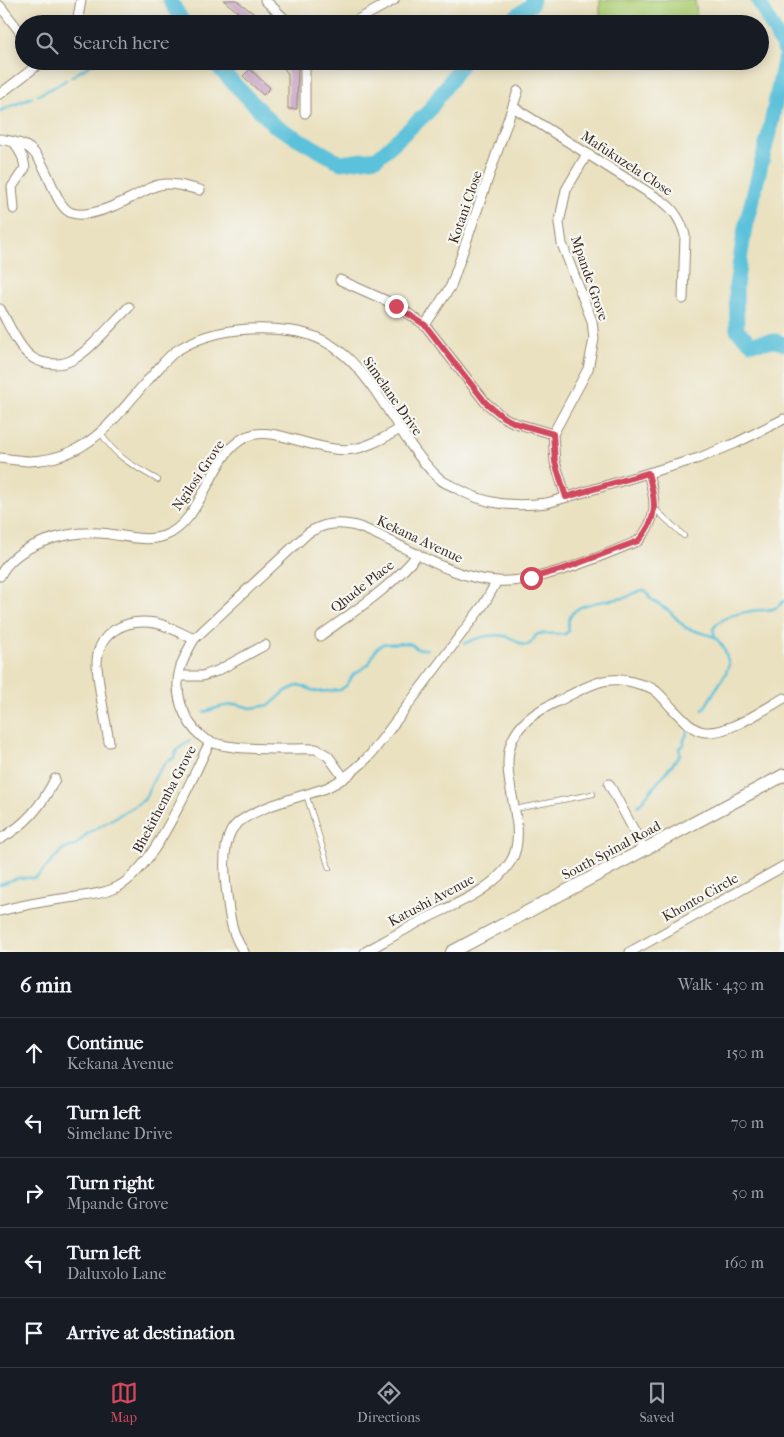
<!DOCTYPE html>
<meta charset="utf-8">
<style>
:root{--surface:#171b24;--page:#242831;--text:#f1f3f6;--muted:#9ea1a6;--line:#363941;--accent:#d1495b}
body{margin:0;font-family:"IM FELL French Canon",serif;background:var(--page);color:var(--text)}
.stop{position:absolute;width:15px;height:15px;margin:-11px;border:4px solid #d1495b;border-radius:50%;background:#fff}
.stop.end{background:#d1495b;border-color:#fff;box-shadow:0 1px 5px #0008}
.list{margin:0;padding:0;list-style:none}
h2{display:flex;justify-content:space-between;align-items:center;height:65px;margin:0;padding:0 20px;font-size:21px}
h2 small{font-size:16px;font-weight:400;color:var(--muted)}
.list li{display:grid;grid-template-columns:32px 1fr auto;gap:15px;align-items:center;box-sizing:border-box;height:70px;padding:0 20px;border-top:1px solid var(--line)}
.list b{display:block;font-size:19px;white-space:nowrap}
.list p{margin:0;font-size:16px;white-space:nowrap;color:var(--muted)}
.list em{font-size:16px;font-style:normal;color:var(--muted)}
.icon{flex:none;width:28px;height:28px;fill:none;stroke:currentColor;stroke-width:2;stroke-linecap:round;stroke-linejoin:round}
.map{position:relative;flex:none;width:784px;height:952px;overflow:hidden}
.search{position:absolute;background:var(--surface);box-shadow:0 2px 12px #0003;left:15px;right:15px;top:15px;height:55px;display:flex;align-items:center;gap:12px;box-sizing:border-box;padding:0 18px;border-radius:28px;color:var(--muted);font-size:19px}
.sheet{height:415px;background:var(--surface)}
nav{display:flex;justify-content:space-around;align-items:center;box-sizing:border-box;height:70px;border-top:1px solid var(--line);background:var(--surface);font-size:14px;color:var(--muted)}
nav a{display:grid;justify-items:center;gap:2px}
nav .on{color:var(--accent)}
.map>svg:first-child{display:block}
.green{fill:#b0d077;stroke:#767d4a}
.lines{fill:none;stroke-linecap:round;stroke-linejoin:round}
.stream{stroke:#5cc1da;stroke-width:2.5}
.river{stroke:#5cc1da;stroke-width:15}
.building{fill:#c7a3c5}
.lane-casing{stroke:#92866f;stroke-width:6}
.street-casing{stroke:#92866f;stroke-width:11}
.secondary-casing{stroke:#92866f;stroke-width:14}
.lane{stroke:#fff;stroke-width:4.5}
.street{stroke:#fff;stroke-width:9}
.secondary{stroke:#fff;stroke-width:12}
.route{stroke:#d1495b;stroke-width:6}
.labels{text-anchor:middle;stroke-width:4.5;stroke-linejoin:round;paint-order:stroke}
.street-label{font-size:14px;fill:#3b2a1e;stroke:#f6f6f2}
</style>
<div class="map">
<svg width="784" height="952" viewBox="0 0 784 952">
<rect width="100%" height="100%" fill="#f6f6f2"/>
<filter id="ink" filterUnits="userSpaceOnUse"><feTurbulence type="fractalNoise" baseFrequency=".02" numOctaves="2"/><feDisplacementMap in="SourceGraphic" scale="10" xChannelSelector="R" yChannelSelector="G"/><feConvolveMatrix kernelMatrix="1 2 1 2 8 2 1 2 1" color-interpolation-filters="sRGB"/></filter>
<filter id="wash" filterUnits="userSpaceOnUse"><feTurbulence type="fractalNoise" baseFrequency=".0096" numOctaves="4" result="noise"/><feDisplacementMap in="SourceGraphic" scale="20" xChannelSelector="R" yChannelSelector="G"/><feGaussianBlur stdDeviation="1.12" result="paint"/><feColorMatrix in="noise" values="0 0 0 0 0 0 0 0 0 0 0 0 0 0 0 0 0 1.4 0 .05"/><feComposite in="paint" operator="in"/></filter>
<g filter="url(#wash)">
<rect width="100%" height="100%" fill="#eae1c0"/>
<!-- green -->
<path class="green" d="M600,0H695L698,24H600Z"/>
<g class="lines">
<!-- stream -->
<g class="stream">
<path d="M213,62L216,61"/>
<path d="M71,77L97,61"/>
<path d="M38,95L56,86L66,80"/>
<path d="M0,111L32,97"/>
<path d="M464,644C477,637 499,631 513,639C518,642 521,646 527,645C533,644 533,636 538,634C546,632 557,635 565,634L569,631C562,601 605,602 624,598C633,596 635,590 645,590L651,599L669,611L686,628L715,637"/>
<path d="M703,710L726,673L729,664L724,648L715,637L713,629C721,616 737,614 751,611C766,608 772,614 784,601"/>
<path d="M204,712L220,707L236,704L251,708L270,705L286,691L299,685L317,692L340,690L347,685L353,675L369,664L376,649L383,644L408,643L413,645L417,649H427"/>
<path d="M638,806L680,755L679,748L684,745V740L688,732"/>
<path d="M0,884L18,878H33L38,876L63,849L75,846L87,834L144,800L156,775L167,761L174,758L177,750L190,740"/>
</g>
<!-- river -->
<g class="river">
<path d="M170,0L184,24"/>
<path d="M758,0L784,49"/>
<path d="M505,24L531,5L533,0"/>
<path d="M212,61L274,125L341,163L377,158L428,112L464,61"/>
<path d="M784,61L769,133L745,228L736,286L737,330L751,343L776,341L784,344"/>
</g>
</g>
<g id="blocks">
<!-- building -->
<g class="building">
<path d="M223,0H236L261,19L257,24H238L233,20L238,12Z"/>
<path d="M279,61H287L289,65L298,66L297,109H288V74Z"/>
<path d="M250,69L270,88L263,95L243,76Z"/>
</g>
</g>
</g>
<g filter="url(#ink)">
<use href="#blocks" fill-opacity="0" stroke="#92866f" stroke-width="1"/>
<g class="lines">
<defs>
<g id="lane">
<path d="M101,433C116,458 134,466 158,480"/>
<path d="M655,509L684,536"/>
<path d="M306,794L329,868"/>
<path d="M515,809L593,794"/>
</g>
<g id="street">
<path d="M265,0L290,24"/>
<path d="M0,6L24,37"/>
<path d="M77,24L81,0"/>
<path d="M350,24L394,0"/>
<path d="M0,94L43,61"/>
<path d="M513,107L662,201C674,209 681,221 685,235L683,299"/>
<path d="M305,113V61"/>
<path d="M0,139C9,141 21,142 29,148C49,162 54,208 72,213C88,218 117,205 131,198C140,194 149,187 159,185C172,182 187,187 200,190"/>
<path d="M14,209L12,187L25,168L23,158L15,143"/>
<path d="M340,280L396,305L425,325L486,403L503,417L515,423L553,434"/>
<path d="M0,309C8,322 17,345 29,355C39,364 59,367 72,360C91,350 113,322 129,307"/>
<path d="M425,325L451,286L518,91"/>
<path d="M0,458C10,459 20,461 30,461C88,459 113,420 147,381C157,371 167,356 179,349C213,329 254,326 292,331C370,341 388,433 440,479C444,483 451,485 456,488C486,505 513,507 547,503L699,458L736,443L784,419"/>
<path d="M566,497L555,462L553,434L588,369L594,339L592,321L562,244L559,223L566,190L587,154"/>
<path d="M0,576C15,544 67,531 99,533C120,534 144,543 164,536C206,522 211,442 255,434C269,432 282,436 296,440C346,454 354,455 400,429"/>
<path d="M320,636C354,611 391,588 418,554"/>
<path d="M179,676H202L217,671L265,645"/>
<path d="M109,742C105,717 99,691 97,666C96,632 126,618 155,623C168,625 182,634 194,639"/>
<path d="M344,778L328,756L316,749C290,748 221,753 202,737C192,729 185,716 181,705C173,678 181,662 194,639L308,533C323,524 334,522 351,525C364,527 378,535 390,541C423,557 458,578 496,581C538,584 599,557 638,541C659,518 656,501 648,473"/>
<path d="M609,784L644,849"/>
<path d="M0,839C26,825 42,805 55,779"/>
<path d="M0,911C22,905 45,901 68,898C82,896 99,895 113,889C153,874 190,781 210,742"/>
<path d="M244,952C230,932 229,911 226,887C224,870 223,847 231,831C243,809 302,797 326,788C344,780 358,768 371,754L484,604L497,581"/>
<path d="M365,952C383,942 402,931 421,921C452,905 492,892 511,861C518,850 518,837 517,825C511,778 491,740 541,710C549,705 559,701 568,696C594,683 609,674 639,684C645,685 652,688 656,691C662,696 667,703 672,708C681,717 692,731 705,732C729,734 763,710 784,698"/>
<path d="M630,952L784,866"/>
</g>
<path id="secondary" d="M452,952L784,775"/>
</defs>
<!-- lane casing -->
<use href="#lane" class="lane-casing"/>
<!-- street casing -->
<use href="#street" class="street-casing"/>
<!-- secondary casing -->
<use href="#secondary" class="secondary-casing"/>
<!-- lane -->
<use href="#lane" class="lane"/>
<!-- street -->
<use href="#street" class="street"/>
<!-- secondary -->
<use href="#secondary" class="secondary"/>
</g>
</g>
<g class="lines" filter="url(#ink)">
<!-- route -->
<path class="route" d="M396,306L425,325L486,403L503,417L515,423L553,434L555,462L566,497L648,473C656,501 659,518 638,541L563,569L531,578"/>
</g>
<g class="labels">
<!-- street labels -->
<g class="street-label">
<text transform="translate(627 163) rotate(33)" y="5">Mafukuzela Close</text>
<text transform="translate(465 207) rotate(-71)" y="5">Kotani Close</text>
<text transform="translate(590 278) rotate(71)" y="5">Mpande Grove</text>
<text transform="translate(393 396) rotate(55)" y="5">Simelane Drive</text>
<text transform="translate(198 475) rotate(-56)" y="5">Ngilosi Grove</text>
<text transform="translate(420 539) rotate(25)" y="5">Kekana Avenue</text>
<text transform="translate(362 586) rotate(-38)" y="5">Qhude Place</text>
<text transform="translate(164 799) rotate(-62)" y="5">Bhekithemba Grove</text>
<text transform="translate(611 850) rotate(-28)" y="5">South Spinal Road</text>
<text transform="translate(700 897) rotate(-29)" y="5">Khonto Circle</text>
<text transform="translate(431 900) rotate(-28)" y="5">Katushi Avenue</text>
</g>
</g>
</svg>
<div class="stop" style="left:531px;top:578px"></div>
<div class="stop end" style="left:396px;top:306px"></div>
<div class="search"><svg class="icon" aria-label="search" viewBox="0 0 24 24"><circle cx="10" cy="10" r="6"/><path d="M15 15l6 6"/></svg>Search here</div>
</div>
<section class="sheet">
<h2>6 min<small>Walk · 430 m</small></h2>
<ul class="list">
<li><svg class="icon" aria-label="ahead" viewBox="0 0 24 24"><path d="M12 20V5M6 11l6-6 6 6"/></svg><div><b>Continue</b><p>Kekana Avenue</p></div><em>150 m</em></li>
<li><svg class="icon" aria-label="left" viewBox="0 0 24 24"><path d="M17 20v-9H6M10 6l-5 5 5 5"/></svg><div><b>Turn left</b><p>Simelane Drive</p></div><em>70 m</em></li>
<li><svg class="icon" aria-label="right" viewBox="0 0 24 24"><path d="M7 20v-9h11M14 6l5 5-5 5"/></svg><div><b>Turn right</b><p>Mpande Grove</p></div><em>50 m</em></li>
<li><svg class="icon" aria-label="left" viewBox="0 0 24 24"><path d="M17 20v-9H6M10 6l-5 5 5 5"/></svg><div><b>Turn left</b><p>Daluxolo Lane</p></div><em>160 m</em></li>
<li><svg class="icon" aria-label="arrive" viewBox="0 0 24 24"><path d="M6 21V4h12l-3 4 3 4H6"/></svg><div><b>Arrive at destination</b></div></li>
</ul>
</section>
<nav>
<a class="on"><svg class="icon" aria-label="map" viewBox="0 0 24 24"><path d="M3 6l6-2 6 2 6-2v14l-6 2-6-2-6 2zM9 4v14M15 6v14"/></svg>Map</a>
<a><svg class="icon" aria-label="directions" viewBox="0 0 24 24"><path d="M12 3l9 9-9 9-9-9zM9 14v-3h6M13 9l2 2-2 2"/></svg>Directions</a>
<a><svg class="icon" aria-label="saved" viewBox="0 0 24 24"><path d="M7 4h10v16l-5-4-5 4z"/></svg>Saved</a>
</nav>
